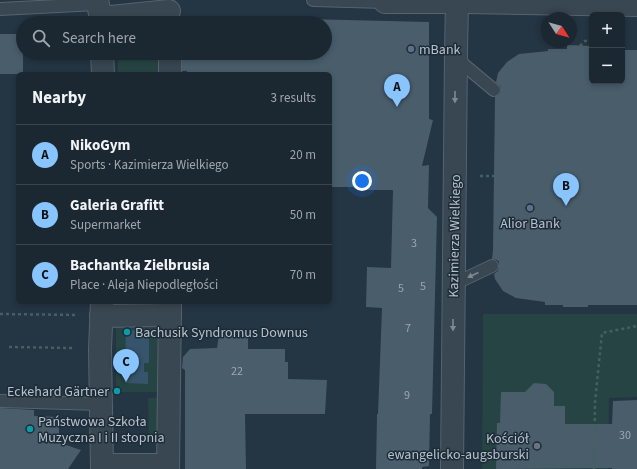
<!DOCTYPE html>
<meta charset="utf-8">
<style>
:root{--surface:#1b2832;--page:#28343e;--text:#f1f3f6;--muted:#a0a6ac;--line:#39444d;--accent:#88c5ff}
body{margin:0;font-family:"Source Sans 3",sans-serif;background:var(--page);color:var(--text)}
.controls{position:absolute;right:12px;top:12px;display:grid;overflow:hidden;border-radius:6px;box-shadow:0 2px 6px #0003}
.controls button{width:36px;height:36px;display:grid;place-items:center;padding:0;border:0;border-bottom:1px solid var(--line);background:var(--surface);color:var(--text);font:20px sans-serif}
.compass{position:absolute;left:541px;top:12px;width:36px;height:36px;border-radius:50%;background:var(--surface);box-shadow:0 2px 6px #0003;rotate:126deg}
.you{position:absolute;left:362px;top:181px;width:14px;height:14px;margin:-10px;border:3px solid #fff;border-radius:50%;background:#1a73e8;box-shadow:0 0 0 6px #1a73e833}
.badge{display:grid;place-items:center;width:26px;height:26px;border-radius:50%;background:var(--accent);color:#111;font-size:13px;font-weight:700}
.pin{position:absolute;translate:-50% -33px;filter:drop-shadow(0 1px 2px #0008)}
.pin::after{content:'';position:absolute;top:21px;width:14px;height:12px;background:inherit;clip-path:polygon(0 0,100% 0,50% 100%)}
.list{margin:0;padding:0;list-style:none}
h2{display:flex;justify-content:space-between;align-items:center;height:52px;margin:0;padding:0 16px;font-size:17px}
h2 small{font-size:13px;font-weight:400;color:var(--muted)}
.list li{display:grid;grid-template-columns:26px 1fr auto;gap:12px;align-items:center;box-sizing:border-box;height:60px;padding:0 16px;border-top:1px solid var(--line)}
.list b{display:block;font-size:15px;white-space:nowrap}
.list p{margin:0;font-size:13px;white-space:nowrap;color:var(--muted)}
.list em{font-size:13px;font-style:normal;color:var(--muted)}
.icon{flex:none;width:22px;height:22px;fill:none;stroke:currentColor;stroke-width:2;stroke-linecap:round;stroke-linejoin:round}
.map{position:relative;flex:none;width:637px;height:469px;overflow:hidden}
.search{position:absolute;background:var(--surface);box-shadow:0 2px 6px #0003;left:16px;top:16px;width:316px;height:44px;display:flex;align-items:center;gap:10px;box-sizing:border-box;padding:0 14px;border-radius:22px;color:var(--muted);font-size:15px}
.panel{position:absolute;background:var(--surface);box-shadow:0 2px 6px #0003;left:16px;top:72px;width:316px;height:232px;border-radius:6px}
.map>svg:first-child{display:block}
.green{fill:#264443}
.water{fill:#36546b}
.building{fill:#495d6b}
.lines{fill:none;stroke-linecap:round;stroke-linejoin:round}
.lane-casing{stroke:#566470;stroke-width:14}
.street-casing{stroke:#566470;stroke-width:24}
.path{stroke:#44605f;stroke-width:2.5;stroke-dasharray:3 3;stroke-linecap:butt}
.lane{stroke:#384752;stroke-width:12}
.street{stroke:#384752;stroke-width:22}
.oneway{fill:#7d8a95}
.service-dot{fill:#5c6f8a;stroke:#1d2c38;stroke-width:1.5}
.culture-dot{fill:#0f9aa8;stroke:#1d2c38;stroke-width:1.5}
.worship-dot{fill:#6b7280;stroke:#1d2c38;stroke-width:1.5}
.labels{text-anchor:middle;stroke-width:3;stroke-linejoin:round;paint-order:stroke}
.number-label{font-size:12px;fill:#9aa8b4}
.poi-label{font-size:14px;fill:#b5c1cc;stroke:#1d2c38;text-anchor:start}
.street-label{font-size:14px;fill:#b5c1cc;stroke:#1d2c38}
</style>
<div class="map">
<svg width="637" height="469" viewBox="0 0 637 469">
<rect width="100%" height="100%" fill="#243543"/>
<!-- green -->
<g class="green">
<rect x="118" y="53" width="40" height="21"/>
<path d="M483,314H637V397L609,398L608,469H482Z"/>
<path d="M116,327L157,328V392H116Z"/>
<path d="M161,397L162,444H149L148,398Z"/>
</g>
<!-- water -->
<path class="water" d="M126,330H149V363H144V372H148V384L125,383V371H129V362H125Z"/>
<!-- building -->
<g class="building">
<path d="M181,16L429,22V119L433,120L422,166L429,165L428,208L437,217L432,414H430L429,466L422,467V469H376L377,414H378L382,308L366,307L367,267L391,268L393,190H364V187H331V74H187V71H182V53H325V23H181Z"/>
<rect x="0" y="34" width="23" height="40"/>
<path d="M567,45L592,46V81H622V50H637V305H588V307H563V305H545V302L516,298L503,291L495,279L494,274L498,271L499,266V262L497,260L492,259L493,250L495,97L499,95L501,91V87L496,82L498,73L507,62L519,54L548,51V49H567Z"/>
<path d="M219,335H248V349H285V362H288V379L327,380L325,414H245L246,469H185V370L182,368L183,357L190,349L217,348Z"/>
<path d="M534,383L546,384L554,392V406H565V424H612L613,401L637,400V469H612V468L496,469L497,423H500L501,392H525Z"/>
<path d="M0,408L34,410V416L59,417V441H63V444L81,450L68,469H0Z"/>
</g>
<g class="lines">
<defs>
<g id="lane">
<path d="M313,0L385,2"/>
<path d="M0,9L97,4"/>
<path d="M457,55L464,65L494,90"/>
<path d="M454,284L492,266"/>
<path d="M0,401L100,404"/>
</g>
<g id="street">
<path d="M97,0L101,18V23"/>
<path d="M384,0L385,2H464L637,5"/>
<path d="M101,18L169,11"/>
<path d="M102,53L103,74"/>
<path d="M170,53V74"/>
<path d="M102,302L100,349L102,469"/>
<path d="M101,316L170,315"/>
<path d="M102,465H168"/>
<path d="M168,469L170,302"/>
<path d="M452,469L456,52L457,2"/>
</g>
</defs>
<!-- lane casing -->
<use href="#lane" class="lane-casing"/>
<!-- street casing -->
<use href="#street" class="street-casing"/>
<!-- path -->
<g class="path">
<path d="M580,46L585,41L592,40"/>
<path d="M480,176H495"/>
<path d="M0,314L77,315"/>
<path d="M9,347L74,348"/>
<path d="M594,469L595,402L602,333L637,326"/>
</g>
<!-- lane -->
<use href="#lane" class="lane"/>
<!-- street -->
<use href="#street" class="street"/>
</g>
<!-- one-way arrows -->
<defs><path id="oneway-solid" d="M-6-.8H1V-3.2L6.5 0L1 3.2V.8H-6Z"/></defs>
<g class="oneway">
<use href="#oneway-solid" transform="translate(455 97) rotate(90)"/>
<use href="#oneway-solid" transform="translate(473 275) rotate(155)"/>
<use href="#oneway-solid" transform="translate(453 325) rotate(90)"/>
</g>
<!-- markers -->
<g class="service-dot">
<circle cx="411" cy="49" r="4"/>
<circle cx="530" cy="208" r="4"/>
</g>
<g class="culture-dot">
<circle cx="127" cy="332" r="4"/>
<circle cx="117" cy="391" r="4"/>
<circle cx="30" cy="429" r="4"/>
</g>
<circle class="worship-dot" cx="537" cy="446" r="4"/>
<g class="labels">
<!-- number labels -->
<g class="number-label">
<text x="414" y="247">3</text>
<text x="423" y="290">5</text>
<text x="401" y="292">5</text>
<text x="408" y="332">7</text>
<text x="237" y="375">22</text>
<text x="407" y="399">9</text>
<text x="625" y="439">30</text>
</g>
<!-- poi labels -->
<g class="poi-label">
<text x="419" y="54">mBank</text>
<text x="530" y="228" text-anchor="middle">Alior Bank</text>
<text x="135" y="337">Bachusik Syndromus Downus</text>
<text x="109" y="396" text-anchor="end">Eckehard Gärtner</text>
<text x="38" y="426">Państwowa Szkoła<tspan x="38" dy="16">Muzyczna I i II stopnia</tspan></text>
<text x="529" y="443" text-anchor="end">Kościół<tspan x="529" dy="16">ewangelicko-augsburski</tspan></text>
</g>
<!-- street labels -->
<g class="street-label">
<text transform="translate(454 236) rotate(-89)" y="5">Kazimierza Wielkiego</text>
</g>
</g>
</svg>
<div class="controls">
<button>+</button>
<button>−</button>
</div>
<svg class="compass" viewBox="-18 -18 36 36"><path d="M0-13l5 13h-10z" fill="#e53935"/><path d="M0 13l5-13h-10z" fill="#a0a6ac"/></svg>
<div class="you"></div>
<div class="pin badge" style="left:397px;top:107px">A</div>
<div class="pin badge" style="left:566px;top:206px">B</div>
<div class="pin badge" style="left:126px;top:382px">C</div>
<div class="search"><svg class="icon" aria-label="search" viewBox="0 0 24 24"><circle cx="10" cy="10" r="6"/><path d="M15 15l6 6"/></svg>Search here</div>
<section class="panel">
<h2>Nearby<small>3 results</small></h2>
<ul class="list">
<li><span class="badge">A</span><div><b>NikoGym</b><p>Sports · Kazimierza Wielkiego</p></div><em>20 m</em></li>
<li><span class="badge">B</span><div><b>Galeria Grafitt</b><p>Supermarket</p></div><em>50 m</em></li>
<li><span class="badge">C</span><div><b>Bachantka Zielbrusia</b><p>Place · Aleja Niepodległości</p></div><em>70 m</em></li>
</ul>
</section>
</div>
